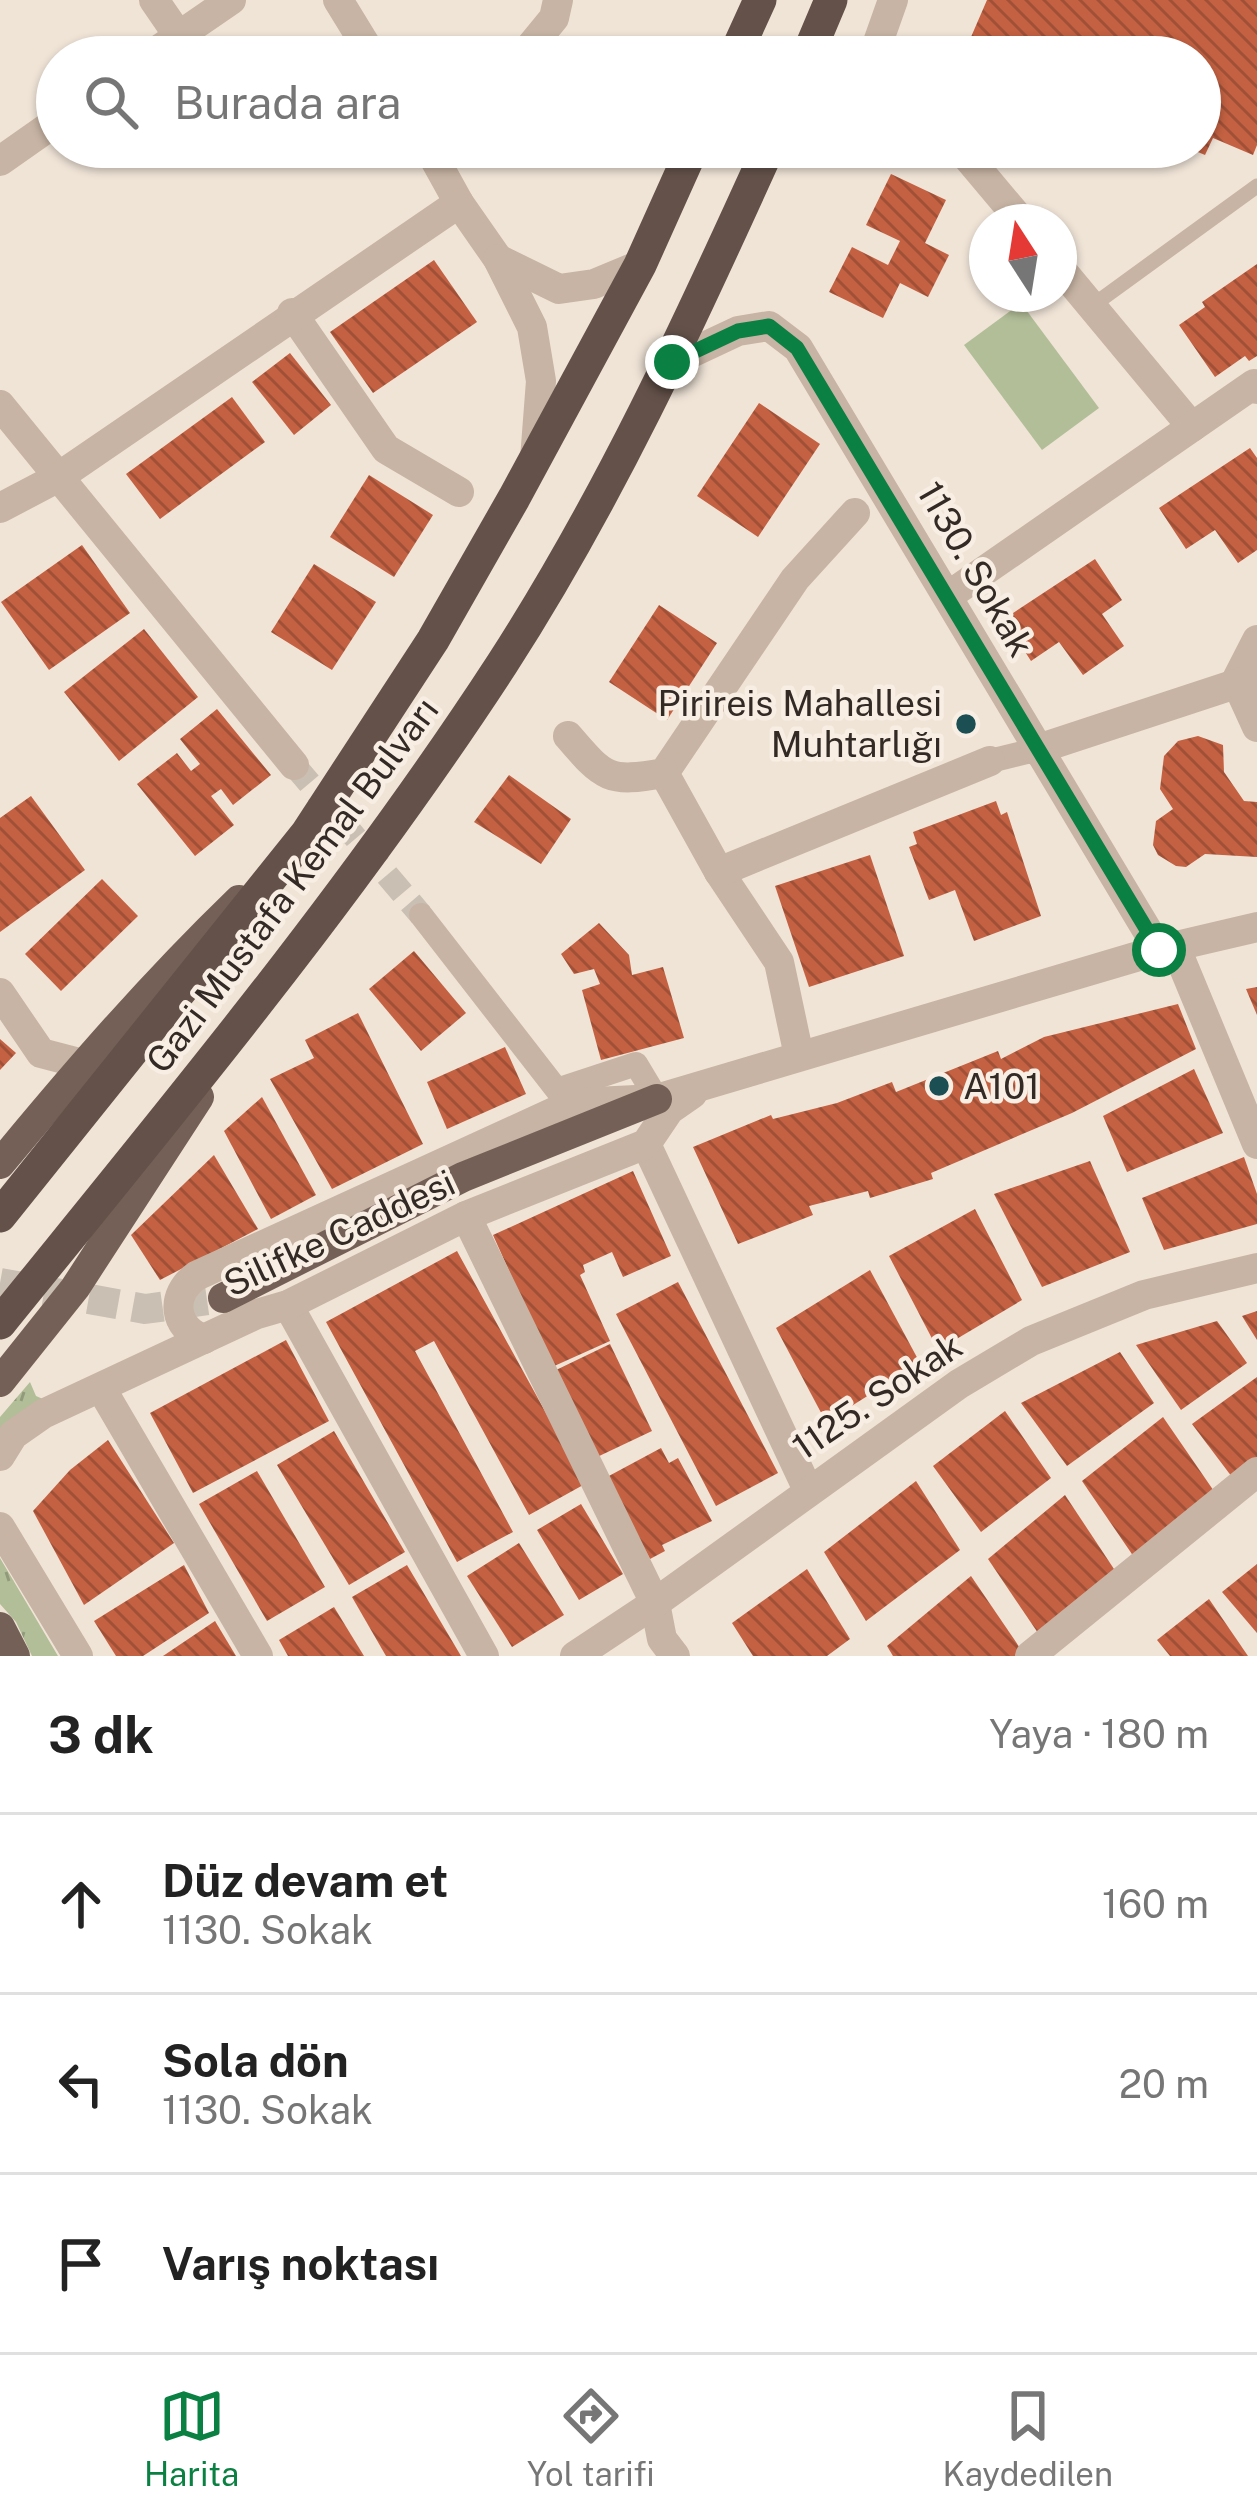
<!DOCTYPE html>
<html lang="tr">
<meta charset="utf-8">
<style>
:root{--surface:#fff;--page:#f6f6f6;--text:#222;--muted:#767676;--line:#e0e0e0;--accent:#0b8043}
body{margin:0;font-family:"Public Sans",sans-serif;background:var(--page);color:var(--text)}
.compass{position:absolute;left:969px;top:204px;width:108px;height:108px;border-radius:50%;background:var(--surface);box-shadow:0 3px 9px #0004;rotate:348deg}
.stop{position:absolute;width:36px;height:36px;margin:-27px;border:9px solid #0b8043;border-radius:50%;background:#fff}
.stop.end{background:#0b8043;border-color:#fff;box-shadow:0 3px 12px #0008}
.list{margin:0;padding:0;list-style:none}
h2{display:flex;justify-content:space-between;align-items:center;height:156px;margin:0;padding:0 48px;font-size:51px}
h2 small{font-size:39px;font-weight:400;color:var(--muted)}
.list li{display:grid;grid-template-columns:78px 1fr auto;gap:36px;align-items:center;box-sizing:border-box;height:180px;padding:0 48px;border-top:3px solid var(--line)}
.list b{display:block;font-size:45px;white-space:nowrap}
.list p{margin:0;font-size:39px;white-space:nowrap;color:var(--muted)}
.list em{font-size:39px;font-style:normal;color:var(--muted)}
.icon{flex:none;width:66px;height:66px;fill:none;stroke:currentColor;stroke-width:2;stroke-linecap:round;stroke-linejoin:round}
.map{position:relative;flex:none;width:1257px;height:1656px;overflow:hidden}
.search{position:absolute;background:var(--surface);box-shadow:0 3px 9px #0004;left:36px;right:36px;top:36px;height:132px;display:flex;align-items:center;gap:30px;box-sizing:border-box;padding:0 42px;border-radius:66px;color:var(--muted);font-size:45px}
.sheet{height:696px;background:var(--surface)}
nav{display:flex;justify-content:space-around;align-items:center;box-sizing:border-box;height:168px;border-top:3px solid var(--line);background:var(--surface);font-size:33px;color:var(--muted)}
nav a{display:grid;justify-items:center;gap:6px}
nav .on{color:var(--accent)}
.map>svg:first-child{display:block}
.grass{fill:url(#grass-tufts)}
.pitch{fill:#b2be98}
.building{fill:url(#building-back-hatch)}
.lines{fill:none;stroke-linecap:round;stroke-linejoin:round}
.pedestrian-tunnel{stroke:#cabfb3;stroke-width:24;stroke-dasharray:24 12;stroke-linecap:butt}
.primary-tunnel{stroke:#cabfb3;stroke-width:30;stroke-dasharray:30 15;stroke-linecap:butt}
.path{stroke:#b39e8e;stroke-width:6;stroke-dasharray:6 6;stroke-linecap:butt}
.service{stroke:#c7b4a4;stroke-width:15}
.pedestrian{stroke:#c7b4a4;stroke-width:24}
.minor{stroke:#c7b4a4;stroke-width:30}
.tertiary{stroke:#c7b4a4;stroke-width:30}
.primary{stroke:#756057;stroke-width:30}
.trunk{stroke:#64524a;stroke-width:33}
.route{stroke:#0b8043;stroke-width:15}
.poi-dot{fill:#1c4f53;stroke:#f8eee3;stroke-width:4.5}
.labels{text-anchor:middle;stroke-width:9;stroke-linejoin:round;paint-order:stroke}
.street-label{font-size:36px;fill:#332a25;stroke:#f8eee3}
.poi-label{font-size:36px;fill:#332a25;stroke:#f8eee3;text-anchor:end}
</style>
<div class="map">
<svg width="1257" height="1656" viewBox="0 0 1257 1656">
<defs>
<pattern id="grass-tufts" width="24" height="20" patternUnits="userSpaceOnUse" patternTransform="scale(3)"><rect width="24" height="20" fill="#b2be98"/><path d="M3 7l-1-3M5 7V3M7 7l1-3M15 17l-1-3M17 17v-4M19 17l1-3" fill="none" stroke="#919b7c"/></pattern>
<pattern id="building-back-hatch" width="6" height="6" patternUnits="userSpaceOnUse" patternTransform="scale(3)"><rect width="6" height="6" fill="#c36142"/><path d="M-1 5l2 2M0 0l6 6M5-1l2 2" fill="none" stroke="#9f5037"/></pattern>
</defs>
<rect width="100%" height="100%" fill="#f0e4d7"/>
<!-- grass -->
<g class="grass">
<path d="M30,1382L36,1396L50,1402L0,1443V1417Z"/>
<path d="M0,1558L58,1656H32L16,1622L0,1604Z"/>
</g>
<!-- pitch -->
<path class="pitch" d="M1021,303L1099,408L1042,450L964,345Z"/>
<!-- building -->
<g class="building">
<path d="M987,0H1257V145L1253,155L1213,138L1205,155L1186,147H1200V57H1001L1004,51L971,37Z"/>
<path d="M891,174L946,200L925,243L949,255L928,297L900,283L883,318L829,292L852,247L888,265L900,241L866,225Z"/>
<path d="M434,260L477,322L373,393L330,332Z"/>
<path d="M1257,264V356L1249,361L1245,356L1215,377L1179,325L1205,307L1202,302Z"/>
<path d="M290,353L331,405L294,435L252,382Z"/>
<path d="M232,397L265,442L160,519L126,474Z"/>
<path d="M759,403L820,444L758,537L697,496Z"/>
<path d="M1250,448L1257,458V550L1238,563L1215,530L1186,549L1159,508Z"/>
<path d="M369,475L433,515L394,577L330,537Z"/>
<path d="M82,545L130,613L49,670L1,602Z"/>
<path d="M1095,559L1122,600L1102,614L1124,646L1083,675L1059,642L1031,661L1004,619Z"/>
<path d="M314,564L376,602L332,670L271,632Z"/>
<path d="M659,605L717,643L667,720L609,682Z"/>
<path d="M144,629L198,697L119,761L64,692Z"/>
<path d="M217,709L271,775L233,805L221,789L211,796L234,825L195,856L137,784L177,753L191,771L200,764L180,739Z"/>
<path d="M1198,736L1223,745L1224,772L1244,801L1257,802V857L1205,854L1186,867L1176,866L1158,855L1153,845L1156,821L1173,809L1160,789L1164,756L1178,741Z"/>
<path d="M509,775L571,819L541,864L474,822Z"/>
<path d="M31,796L85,870L0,932V818Z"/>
<path d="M996,801L1001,815L1007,812L1041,916L974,941L955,890L929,900L909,847L917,844L913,832Z"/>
<path d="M870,855L904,956L809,987L775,886Z"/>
<path d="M102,879L138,916L61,991L25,954Z"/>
<path d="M599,923L629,955L632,975L663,967L684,1038L601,1060L582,990L600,984L594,969L574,974L561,954Z"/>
<path d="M414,951L466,1013L421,1051L369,989Z"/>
<path d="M1257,987V1015L1246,989Z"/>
<path d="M1178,1004L1196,1049L1072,1113L931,1173L933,1179L870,1198L868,1191L809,1206L813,1215L738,1244L693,1147L771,1115L773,1119L837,1103L892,1082L896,1092L998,1051L1001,1059L1044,1037Z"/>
<path d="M358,1013L423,1144L332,1189L270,1079L314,1058L305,1040Z"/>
<path d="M0,1039L16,1053L0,1070Z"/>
<path d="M505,1047L526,1094L447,1129L427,1082Z"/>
<path d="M1194,1069L1223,1133L1127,1172L1103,1116Z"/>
<path d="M262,1097L316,1195L271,1219L224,1131Z"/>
<path d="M214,1155L258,1229L160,1280L131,1235Z"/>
<path d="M1244,1157L1257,1194V1224L1164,1250L1142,1198Z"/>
<path d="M1090,1161L1130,1252L1042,1287L994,1194Z"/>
<path d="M633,1171L671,1256L623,1277L612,1252L583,1265L585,1272L580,1275L610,1341L552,1367L493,1235Z"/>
<path d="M975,1209L1022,1300L938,1350L889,1256Z"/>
<path d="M457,1251L585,1484L529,1515L434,1341L415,1351L513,1532L457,1562L326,1322Z"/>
<path d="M870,1270L920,1363L826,1422L776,1328Z"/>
<path d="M678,1282L778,1473L716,1506L616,1314Z"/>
<path d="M1257,1311V1340L1242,1316Z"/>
<path d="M1217,1321L1247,1363L1181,1410L1136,1345Z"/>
<path d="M286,1340L329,1421L193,1493L150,1413Z"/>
<path d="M610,1344L652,1431L595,1458L554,1371Z"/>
<path d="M1120,1352L1154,1403L1067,1466L1021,1403Z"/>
<path d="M1257,1377V1463L1235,1481L1192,1424Z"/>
<path d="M1005,1411L1051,1478L981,1532L933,1466Z"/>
<path d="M1163,1417L1218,1497L1136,1560L1082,1481Z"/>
<path d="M334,1431L405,1552L349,1585L277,1465Z"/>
<path d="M108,1440L174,1543L84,1605L33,1511L70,1470Z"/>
<path d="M661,1448L669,1463L678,1458L712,1521L662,1545L665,1551L650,1559L607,1477Z"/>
<path d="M257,1471L325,1587L267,1621L199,1504Z"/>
<path d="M916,1481L960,1550L866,1621L824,1552Z"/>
<path d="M1065,1495L1116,1572L1038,1633L988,1559Z"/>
<path d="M581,1504L623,1574L579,1600L537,1530Z"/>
<path d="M519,1543L564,1615L512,1647L467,1576Z"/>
<path d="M1257,1564V1633L1222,1592Z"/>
<path d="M184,1565L209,1613L143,1656H116L94,1621Z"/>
<path d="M407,1565L461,1656H386L352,1597Z"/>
<path d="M807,1569L850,1639L827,1656H753L732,1623Z"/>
<path d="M971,1576L1022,1651L1016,1656H893L887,1646Z"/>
<path d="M1209,1599L1248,1656H1170L1157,1640Z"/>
<path d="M334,1607L364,1656H288L279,1640Z"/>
<path d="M215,1621L236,1656H163Z"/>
</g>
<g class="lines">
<!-- pedestrian-tunnel -->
<path class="pedestrian-tunnel" d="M294,765L421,915"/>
<!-- primary-tunnel -->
<path class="primary-tunnel" d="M0,1283L145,1309L223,1298"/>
<!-- path -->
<path class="path" d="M646,162L653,147"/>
<!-- service -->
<path class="service" d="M1092,306L1257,186"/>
<!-- pedestrian -->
<g class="pedestrian">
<path d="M990,761L1035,750"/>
<path d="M421,915L557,1090L636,1064L657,1099"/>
</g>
<!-- minor -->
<g class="minor">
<path d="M154,0L178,35"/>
<path d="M338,0L373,57"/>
<path d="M148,57L231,0"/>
<path d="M522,57L554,18L558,0"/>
<path d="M868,57L876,48L893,0"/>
<path d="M428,147L459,203L498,259L532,327L541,381L535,459"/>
<path d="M959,147L1022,222"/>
<path d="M0,161L57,121"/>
<path d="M498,259L559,289L594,284L640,265"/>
<path d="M1059,267L1192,427"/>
<path d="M292,313L386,449L459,492"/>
<path d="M672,362L738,331L769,326L798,348L1159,950"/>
<path d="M0,405L294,765"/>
<path d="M0,508L57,478L459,203"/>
<path d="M948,596L1254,384L1257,389"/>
<path d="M1257,640L1236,681L1257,727"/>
<path d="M568,736C604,778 608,783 664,773L795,579L855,513"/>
<path d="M1035,750L1257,677"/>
<path d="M664,773L719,872L779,962L799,1056"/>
<path d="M719,872L990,761"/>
<path d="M1175,946L1257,1144"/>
<path d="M0,993L41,1053L83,1064"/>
<path d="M646,1144L808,1490"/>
<path d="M466,1216L655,1603L662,1639L675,1656"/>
<path d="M288,1305L484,1656"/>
<path d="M101,1388L258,1656"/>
<path d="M0,1527L78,1656"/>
<path d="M575,1656L655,1603L959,1384L1031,1341L1144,1295L1257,1268"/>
<path d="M1030,1656L1257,1472"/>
</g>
<!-- tertiary -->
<g class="tertiary">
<path d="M204,1339C173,1328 170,1295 196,1276L574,1103L657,1099L1159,950L1257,927"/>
<path d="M0,1456L13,1435L43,1414L257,1314L288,1305L466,1216L646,1144L669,1110L692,1094"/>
</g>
<!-- primary -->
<g class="primary">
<path d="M0,1164C76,1072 153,983 239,900"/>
<path d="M223,1298L463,1177L657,1099"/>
<path d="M0,1382L75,1288L199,1097"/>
<path d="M0,1627L15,1656"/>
</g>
<!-- trunk -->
<g class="trunk">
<path d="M734,57L760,0"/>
<path d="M807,57L831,0"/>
<path d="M0,1216L307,833L433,640L514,498L640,265L693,147"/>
<path d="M0,1323C174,1108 351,896 502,664C608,500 689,324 769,147"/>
</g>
</g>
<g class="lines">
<!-- route -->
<path class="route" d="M672,362L738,331L769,326L797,348L1159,950"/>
</g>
<!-- markers -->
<g class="poi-dot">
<circle cx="966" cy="724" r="12"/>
<circle cx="939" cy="1086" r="12"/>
</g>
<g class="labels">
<!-- street labels -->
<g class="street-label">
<text transform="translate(976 569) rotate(60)" y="13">1130. Sokak</text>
<text transform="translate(292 885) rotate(-53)" y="13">Gazi Mustafa Kemal Bulvarı</text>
<text transform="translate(339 1233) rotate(-25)" y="13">Silifke Caddesi</text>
<text transform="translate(877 1396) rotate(-34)" y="13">1125. Sokak</text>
</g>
<!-- poi labels -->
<g class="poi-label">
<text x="942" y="716">Pirireis Mahallesi<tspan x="942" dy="41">Muhtarlığı</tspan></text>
<text x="963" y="1099" text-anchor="start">A101</text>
</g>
</g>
</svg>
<svg class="compass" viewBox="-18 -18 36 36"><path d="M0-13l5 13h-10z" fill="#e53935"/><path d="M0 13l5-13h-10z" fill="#767676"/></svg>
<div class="stop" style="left:1159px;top:950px"></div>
<div class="stop end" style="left:672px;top:362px"></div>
<div class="search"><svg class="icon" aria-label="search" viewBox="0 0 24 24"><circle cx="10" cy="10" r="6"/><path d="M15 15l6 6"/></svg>Burada ara</div>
</div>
<section class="sheet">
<h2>3 dk<small>Yaya · 180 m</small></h2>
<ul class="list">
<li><svg class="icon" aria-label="ahead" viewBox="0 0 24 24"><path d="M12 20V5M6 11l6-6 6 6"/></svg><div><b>Düz devam et</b><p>1130. Sokak</p></div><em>160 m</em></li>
<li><svg class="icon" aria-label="left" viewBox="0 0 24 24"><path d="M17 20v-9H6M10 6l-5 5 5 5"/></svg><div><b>Sola dön</b><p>1130. Sokak</p></div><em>20 m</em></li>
<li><svg class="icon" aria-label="arrive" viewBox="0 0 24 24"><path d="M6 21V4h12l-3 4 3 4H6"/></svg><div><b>Varış noktası</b></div></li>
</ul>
</section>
<nav>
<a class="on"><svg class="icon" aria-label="map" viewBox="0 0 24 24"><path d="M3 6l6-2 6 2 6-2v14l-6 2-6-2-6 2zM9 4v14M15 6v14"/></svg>Harita</a>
<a><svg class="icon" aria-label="directions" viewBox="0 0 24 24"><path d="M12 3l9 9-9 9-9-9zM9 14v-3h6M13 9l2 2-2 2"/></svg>Yol tarifi</a>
<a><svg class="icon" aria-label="saved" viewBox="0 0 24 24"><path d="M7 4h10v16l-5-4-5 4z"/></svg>Kaydedilen</a>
</nav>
